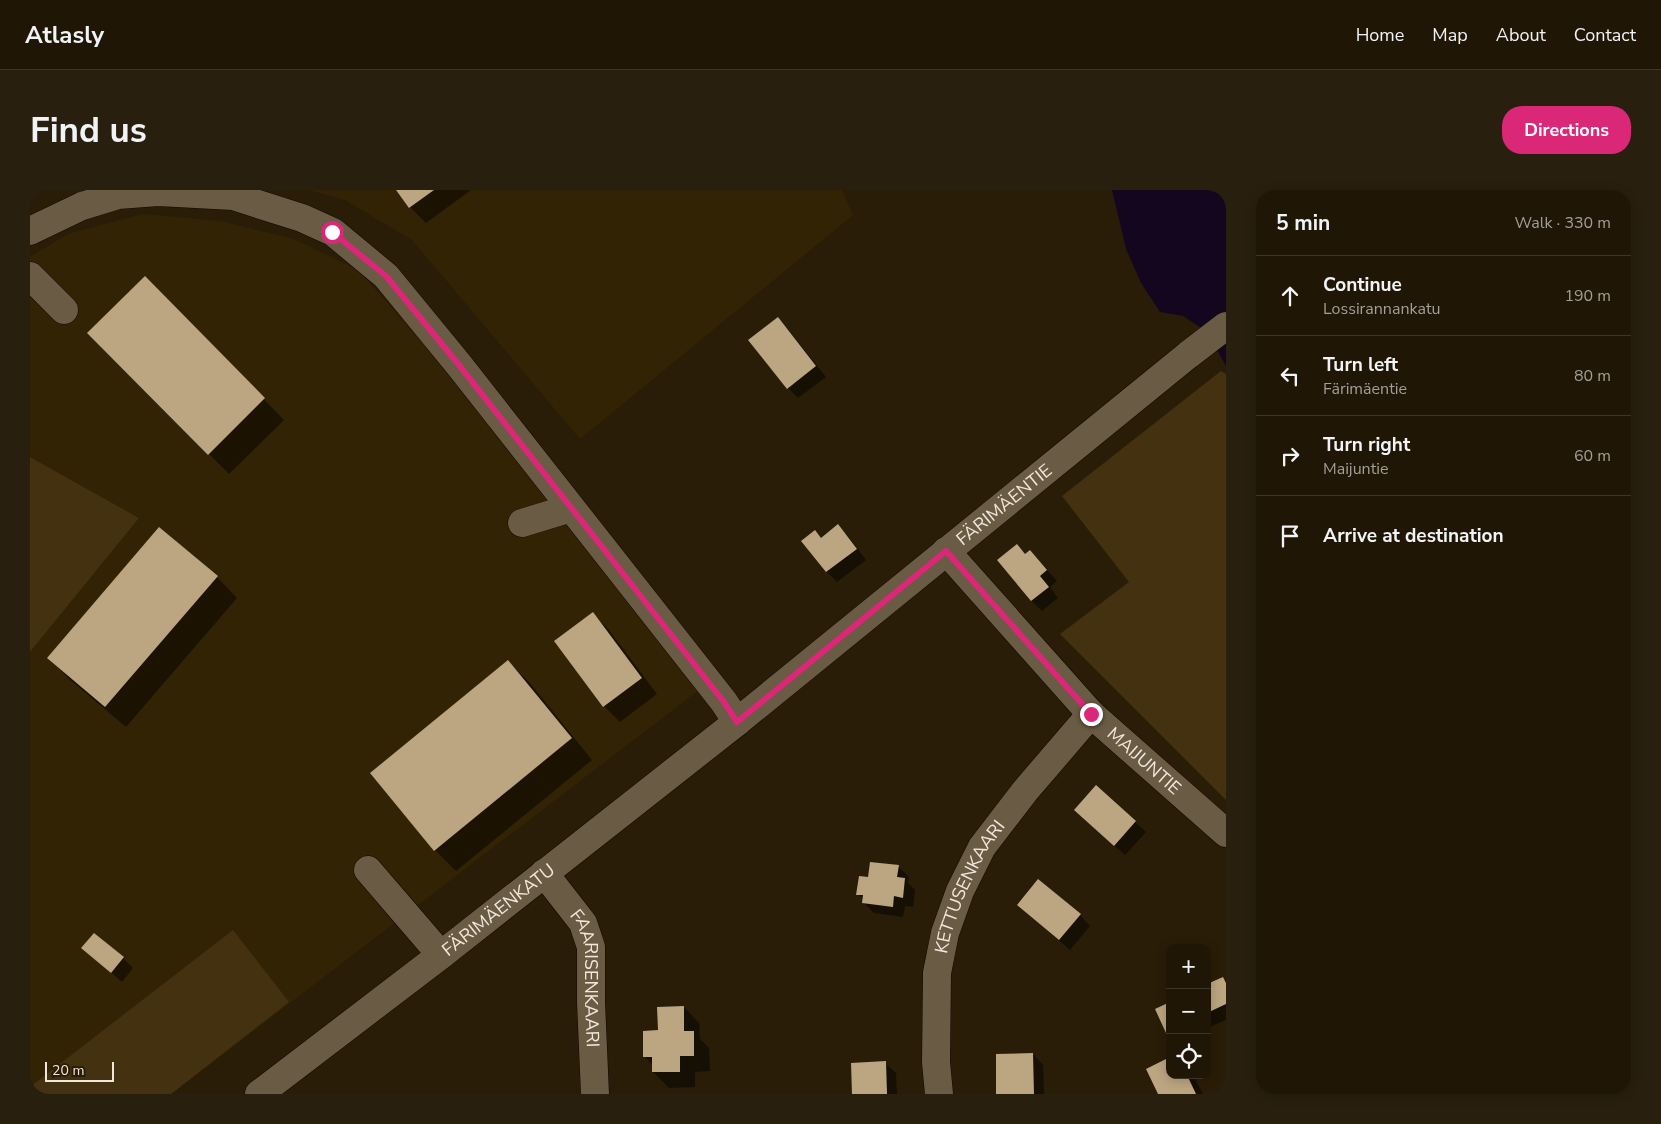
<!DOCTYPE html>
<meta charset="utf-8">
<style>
:root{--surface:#201605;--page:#281f0f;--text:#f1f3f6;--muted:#a29f9a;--line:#3d3527;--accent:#db2777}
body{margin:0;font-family:"Nunito Sans",sans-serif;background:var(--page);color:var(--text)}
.controls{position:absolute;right:15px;bottom:15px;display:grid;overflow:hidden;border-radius:10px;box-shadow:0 2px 12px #0003}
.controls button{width:45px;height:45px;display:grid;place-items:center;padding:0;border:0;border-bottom:1px solid var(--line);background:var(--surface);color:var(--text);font:25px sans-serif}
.scale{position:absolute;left:15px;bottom:12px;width:69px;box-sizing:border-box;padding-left:5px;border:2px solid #f1e8db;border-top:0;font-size:14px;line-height:18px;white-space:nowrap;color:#f1e8db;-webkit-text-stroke:4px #2a1d07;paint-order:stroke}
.stop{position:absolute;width:15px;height:15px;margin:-11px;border:4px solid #db2777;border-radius:50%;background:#fff}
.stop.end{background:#db2777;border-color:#fff;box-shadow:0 1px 5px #0008}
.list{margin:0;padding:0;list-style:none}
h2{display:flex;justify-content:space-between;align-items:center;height:65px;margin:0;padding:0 20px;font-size:21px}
h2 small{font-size:16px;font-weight:400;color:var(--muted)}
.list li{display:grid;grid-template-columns:32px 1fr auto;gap:15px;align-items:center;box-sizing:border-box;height:80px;padding:0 20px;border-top:1px solid var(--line)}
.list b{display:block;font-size:19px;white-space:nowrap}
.list p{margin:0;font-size:16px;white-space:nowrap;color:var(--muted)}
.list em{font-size:16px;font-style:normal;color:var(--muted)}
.icon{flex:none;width:28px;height:28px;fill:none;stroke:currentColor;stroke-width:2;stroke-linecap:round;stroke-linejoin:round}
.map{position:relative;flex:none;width:1196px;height:904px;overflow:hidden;border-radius:20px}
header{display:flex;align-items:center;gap:30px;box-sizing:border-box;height:70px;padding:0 25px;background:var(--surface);border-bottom:1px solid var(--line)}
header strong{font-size:24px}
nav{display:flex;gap:28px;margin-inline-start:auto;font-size:18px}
.intro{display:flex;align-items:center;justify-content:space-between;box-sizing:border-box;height:120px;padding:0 30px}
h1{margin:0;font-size:35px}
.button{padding:12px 22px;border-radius:20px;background:var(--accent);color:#fff;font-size:18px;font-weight:700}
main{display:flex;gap:30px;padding:0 30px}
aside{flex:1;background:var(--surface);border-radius:20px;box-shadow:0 2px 12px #0003}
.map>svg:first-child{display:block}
.built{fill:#332305}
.green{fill:#443110}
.water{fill:#150620}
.shadow{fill:#0007}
.building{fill:#bca581}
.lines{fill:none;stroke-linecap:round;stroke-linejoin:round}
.minor-casing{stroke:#120700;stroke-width:29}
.minor{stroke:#6a5b44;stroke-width:28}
.route{stroke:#db2777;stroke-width:6}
.labels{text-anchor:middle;stroke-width:5;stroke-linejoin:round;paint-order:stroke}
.street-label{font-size:18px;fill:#f1e8db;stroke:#2a1d07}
</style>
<header>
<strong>Atlasly</strong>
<nav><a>Home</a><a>Map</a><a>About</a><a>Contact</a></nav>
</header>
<div class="intro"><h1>Find us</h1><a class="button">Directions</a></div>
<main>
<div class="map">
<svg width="1196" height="904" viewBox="0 0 1196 904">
<rect width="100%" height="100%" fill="#2a1d07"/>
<!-- built -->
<g class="built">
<path d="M279,0H812L823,25L550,249L382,50L315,10Z"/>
<path d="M113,24L190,31L264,49L328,80L393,153L669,500L141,904H0V462L109,328L0,267V67L38,44Z"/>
</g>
<!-- green -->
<g class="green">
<path d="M1191,181L1196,184V610L1030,444L1099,392L1032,306Z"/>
<path d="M0,267L109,328L0,462Z"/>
<path d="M203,740L259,812L141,904H0V897Z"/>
</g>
<!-- water -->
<path class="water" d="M1082,0H1196V176L1177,142L1153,126L1130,122L1111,93L1096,59Z"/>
<!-- shadow -->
<g class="shadow">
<path d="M368,0H441L396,33L380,17Z"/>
<path d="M115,88L254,230L199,284L59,143Z"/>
<path d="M747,128L758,139L796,187L768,208L758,198Z"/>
<path d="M808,336L818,346L836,370L807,392L797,382L773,351L791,349Z"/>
<path d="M986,355L996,365L1000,361L1027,391L1020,397L1028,408L1012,421L1001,410Z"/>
<path d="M187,387L207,408L96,537L39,489L19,468Z"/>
<path d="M563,424L579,440L627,504L590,532L574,516Z"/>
<path d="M478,472L499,492L562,570L426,681L405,660L342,583Z"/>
<path d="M1067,597L1116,642L1095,665L1056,630Z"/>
<path d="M868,676L879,687L878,693L885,700L883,717L875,716L873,727L844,723L834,713V710L828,704L839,689Z"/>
<path d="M988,715L1050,725L1060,736L1040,760Z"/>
<path d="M53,758L93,768L103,778L92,792Z"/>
<path d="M1193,788L1196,791V830L1177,838V796Z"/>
<path d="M654,817L669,833L670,849L679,858L680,881L665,882V897L639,898L623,882V875L615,867L629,842Z"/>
<path d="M1003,864L1013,875L1014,904H967Z"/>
<path d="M855,873L866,883L867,904H823Z"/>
<path d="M1140,885H1163L1173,904H1130Z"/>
</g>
<!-- building -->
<g class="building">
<path d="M366,0H404L379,18Z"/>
<path d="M115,86L235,208L178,265L57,143Z"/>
<path d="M748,127L786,176L757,199L718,150Z"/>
<path d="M808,334L827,359L796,382L771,351L785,340L791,348Z"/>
<path d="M129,337L188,386L75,517L17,468Z"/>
<path d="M987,354L995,364L1000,360L1017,380L1010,386L1019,397L1001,411L967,370Z"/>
<path d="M563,422L612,488L573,517L524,451Z"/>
<path d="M478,470L542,548L404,661L340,583Z"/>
<path d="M1066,595L1106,631L1084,656L1044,620Z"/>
<path d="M840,672L869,675L867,687L875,688L873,708L864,706L863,717L832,713L833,705H826L829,686L838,687Z"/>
<path d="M1008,689L1051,724L1029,750L987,715Z"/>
<path d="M64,743L94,767L81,783L51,758Z"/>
<path d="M1193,787L1196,793V814L1177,823V794Z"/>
<path d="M1140,812V841L1136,843L1125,819Z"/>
<path d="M654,816V841H664V866H650V882H622V867H613V841L628,840L627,817Z"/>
<path d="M1003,863L1004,904H966V864Z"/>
<path d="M1140,867V885H1157L1166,904H1128L1116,879Z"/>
<path d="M856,871L857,904H822L821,873Z"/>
</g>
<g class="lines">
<defs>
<g id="minor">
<path d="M0,41L52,16L88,5L128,2L203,6L272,28L303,42L356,86L429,175L694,512L707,532"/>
<path d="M0,86L34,120"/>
<path d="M492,333L541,318"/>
<path id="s1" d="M916,361L1061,524L1196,643"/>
<path d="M338,680L411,765"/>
<path id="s2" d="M514,683L553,733L561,757V812L565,904"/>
<path id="s3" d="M229,904L411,765L707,532L1158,165L1196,136"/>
<path id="s4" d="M909,904L906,872L907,783L915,743L930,701L952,657L995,601L1061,524"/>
</g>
</defs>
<!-- minor casing -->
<use href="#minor" class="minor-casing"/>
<!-- minor -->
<use href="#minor" class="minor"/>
</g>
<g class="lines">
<!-- route -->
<path class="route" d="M302,42L356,86L429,175L694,512L707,532L916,361L1061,524"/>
</g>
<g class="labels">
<!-- street labels -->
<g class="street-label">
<text dy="6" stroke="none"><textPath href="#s3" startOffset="950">FÄRIMÄENTIE</textPath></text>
<text dy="6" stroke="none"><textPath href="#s1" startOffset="289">MAIJUNTIE</textPath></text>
<text dy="6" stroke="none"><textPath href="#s4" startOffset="214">KETTUSENKAARI</textPath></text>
<text dy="6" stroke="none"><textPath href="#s3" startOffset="302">FÄRIMÄENKATU</textPath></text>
<text dy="6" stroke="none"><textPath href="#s2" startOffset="119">FAARISENKAARI</textPath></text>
</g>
</g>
</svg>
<div class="controls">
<button>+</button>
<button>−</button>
<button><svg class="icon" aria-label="locate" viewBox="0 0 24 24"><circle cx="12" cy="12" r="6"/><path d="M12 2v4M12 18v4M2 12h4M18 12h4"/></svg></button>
</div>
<div class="scale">20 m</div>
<div class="stop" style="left:302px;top:42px"></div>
<div class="stop end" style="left:1061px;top:524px"></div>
</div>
<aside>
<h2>5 min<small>Walk · 330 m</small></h2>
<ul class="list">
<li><svg class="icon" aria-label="ahead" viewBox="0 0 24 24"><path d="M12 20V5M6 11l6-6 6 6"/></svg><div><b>Continue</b><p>Lossirannankatu</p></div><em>190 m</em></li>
<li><svg class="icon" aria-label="left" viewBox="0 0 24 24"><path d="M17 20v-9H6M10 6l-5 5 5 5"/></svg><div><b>Turn left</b><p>Färimäentie</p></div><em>80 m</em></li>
<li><svg class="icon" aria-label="right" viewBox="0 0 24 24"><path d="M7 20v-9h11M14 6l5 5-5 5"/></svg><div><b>Turn right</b><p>Maijuntie</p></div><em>60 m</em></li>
<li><svg class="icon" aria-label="arrive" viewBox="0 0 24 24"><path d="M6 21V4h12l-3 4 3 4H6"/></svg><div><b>Arrive at destination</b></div></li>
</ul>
</aside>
</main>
